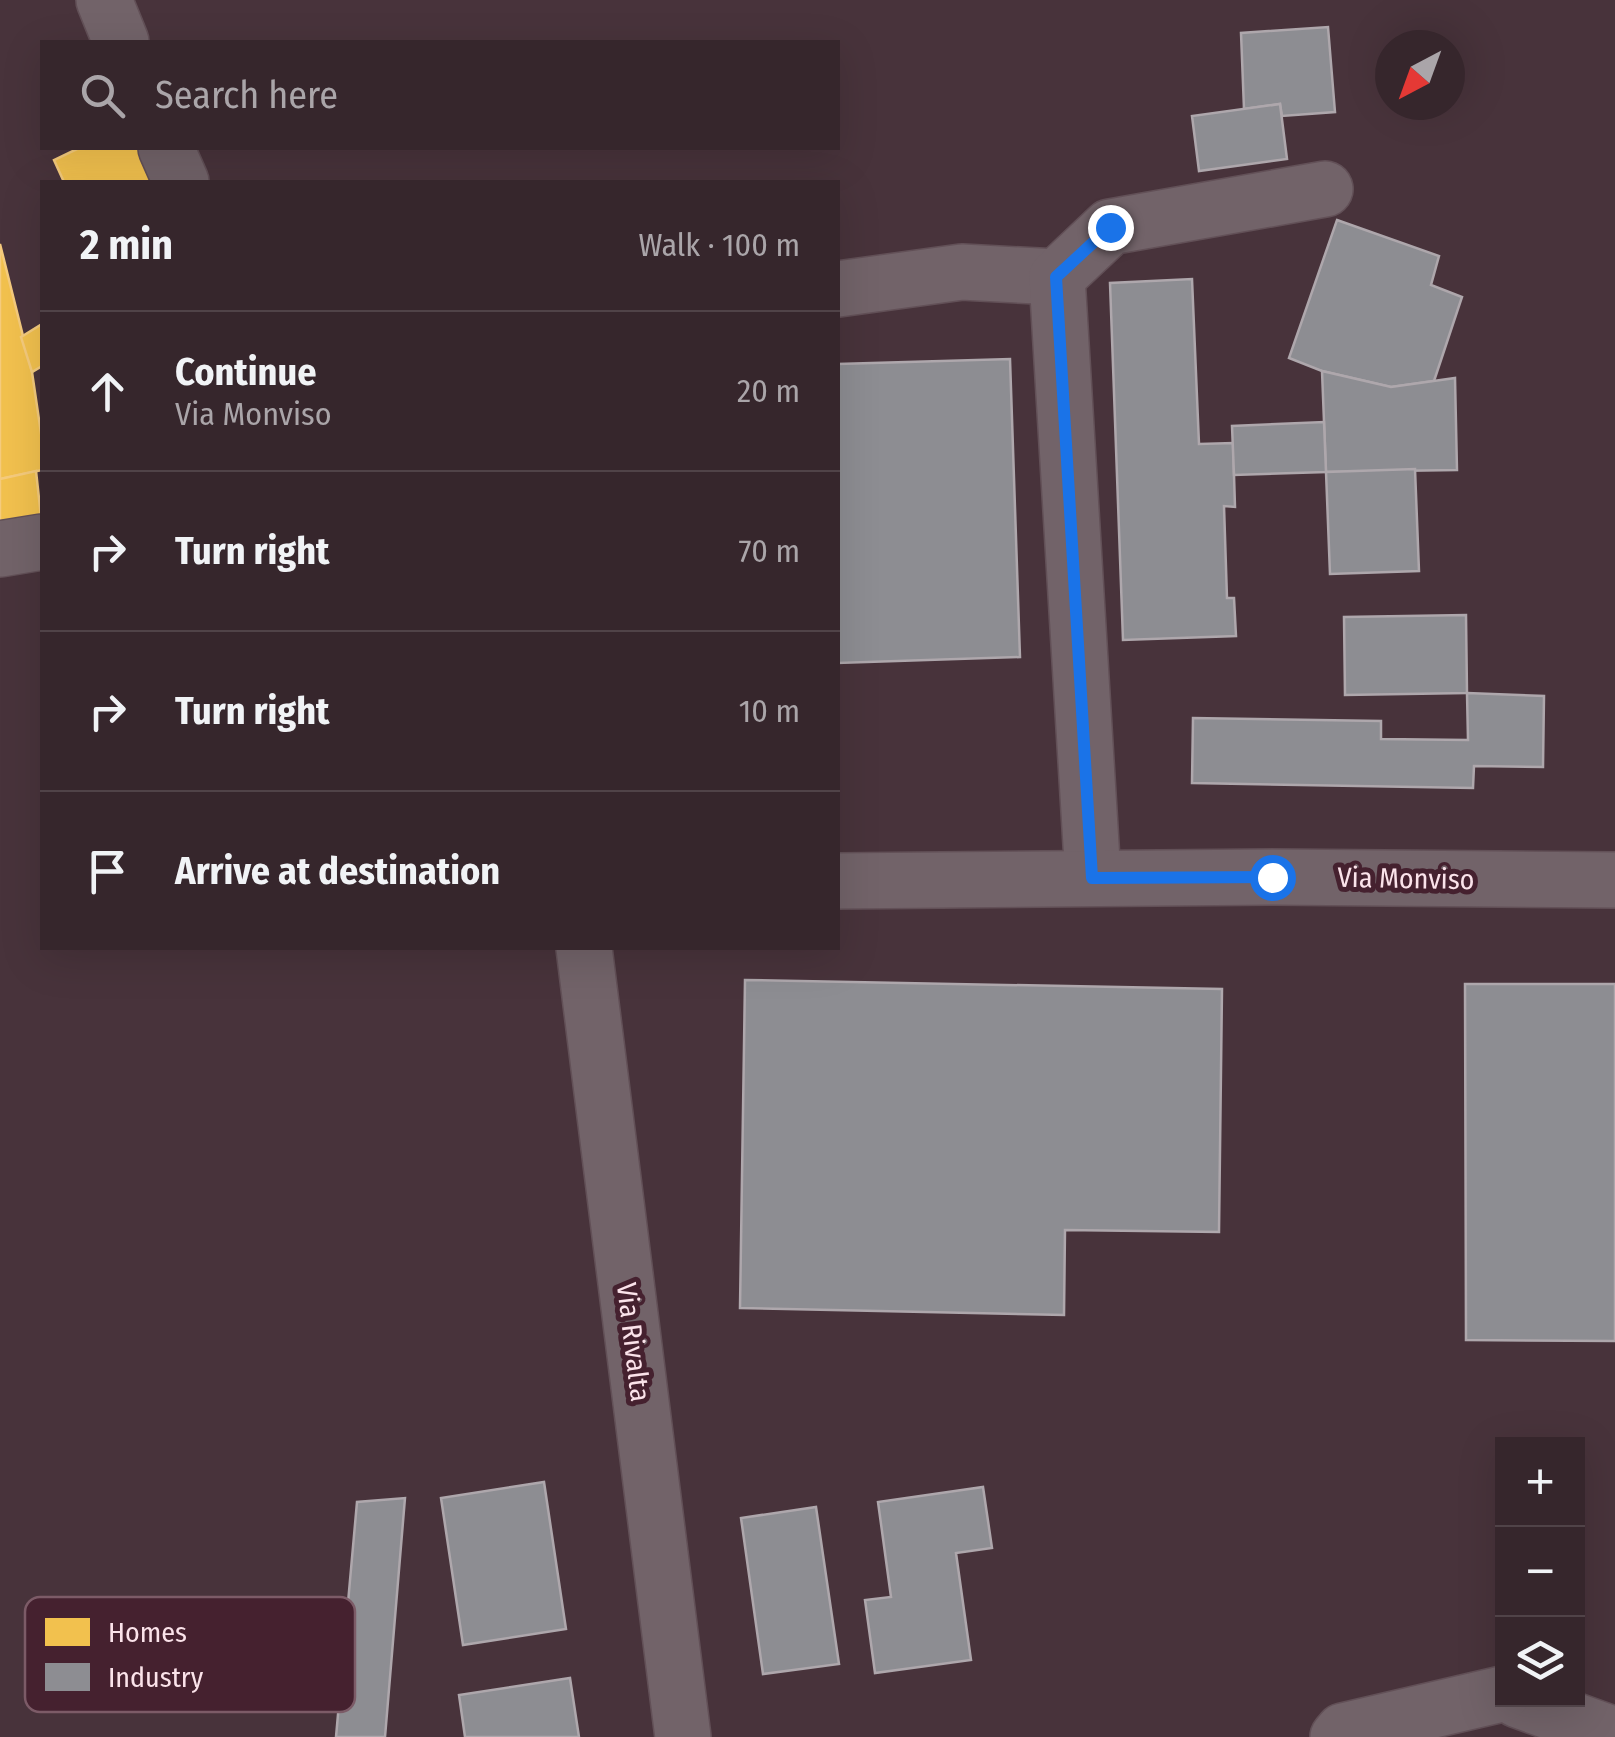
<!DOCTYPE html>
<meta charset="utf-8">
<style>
:root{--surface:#36262c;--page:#413238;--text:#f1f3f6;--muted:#aaa5a9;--line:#504348}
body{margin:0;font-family:"Fira Sans Condensed",sans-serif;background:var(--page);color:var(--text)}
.controls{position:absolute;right:30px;bottom:30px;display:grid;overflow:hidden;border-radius:0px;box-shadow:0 10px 40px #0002}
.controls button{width:90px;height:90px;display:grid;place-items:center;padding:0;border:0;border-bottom:2px solid var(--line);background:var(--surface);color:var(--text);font:50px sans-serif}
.compass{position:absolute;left:1375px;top:30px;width:90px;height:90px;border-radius:50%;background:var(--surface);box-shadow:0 10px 40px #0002;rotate:221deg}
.stop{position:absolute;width:30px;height:30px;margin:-22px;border:8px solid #1a73e8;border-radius:50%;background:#fff}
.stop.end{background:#1a73e8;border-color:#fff;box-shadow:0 2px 10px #0008}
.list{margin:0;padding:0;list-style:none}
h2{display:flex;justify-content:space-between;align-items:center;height:130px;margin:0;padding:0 40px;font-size:42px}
h2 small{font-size:32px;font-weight:400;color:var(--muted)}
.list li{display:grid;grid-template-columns:65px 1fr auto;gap:30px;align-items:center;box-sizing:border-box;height:160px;padding:0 40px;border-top:2px solid var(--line)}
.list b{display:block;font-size:38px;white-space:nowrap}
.list p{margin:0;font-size:32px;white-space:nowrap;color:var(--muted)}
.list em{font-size:32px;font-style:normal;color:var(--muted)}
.icon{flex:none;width:55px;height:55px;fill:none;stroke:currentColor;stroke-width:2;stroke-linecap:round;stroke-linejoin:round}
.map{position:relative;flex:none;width:1615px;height:1737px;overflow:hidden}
.search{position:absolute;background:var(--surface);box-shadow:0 10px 40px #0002;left:40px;top:40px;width:800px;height:110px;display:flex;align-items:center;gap:25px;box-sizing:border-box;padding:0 35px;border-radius:0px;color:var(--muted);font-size:38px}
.panel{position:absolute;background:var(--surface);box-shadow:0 10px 40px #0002;left:40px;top:180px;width:800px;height:770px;border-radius:0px}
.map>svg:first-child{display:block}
.homes{fill:#f2c14e;stroke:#f5cb7d;stroke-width:2.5}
.industry{fill:#8d8d92;stroke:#aea7ac;stroke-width:2.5}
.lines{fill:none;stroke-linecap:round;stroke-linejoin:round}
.minor-casing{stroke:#625057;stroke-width:58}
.minor{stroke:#726369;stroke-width:55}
.route{stroke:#1a73e8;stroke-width:12}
.labels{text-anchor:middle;stroke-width:10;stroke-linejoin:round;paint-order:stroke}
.street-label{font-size:28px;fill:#fbe3ea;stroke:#45212f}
.key{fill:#45212f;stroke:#7c5b67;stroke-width:2.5}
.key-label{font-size:28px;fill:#fbe3ea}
</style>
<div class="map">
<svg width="1615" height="1737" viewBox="0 0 1615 1737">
<rect width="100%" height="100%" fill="#48333b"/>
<!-- homes -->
<g class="homes">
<path d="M79,148H140L155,182H64L54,160Z"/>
<path d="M0,244L32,372L42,440V470L0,479Z"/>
<path d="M42,324V366L32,372L21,337Z"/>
<path d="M36,471L42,526L0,532V479Z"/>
</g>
<!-- industry -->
<g class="industry">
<path d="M1328,27L1335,112L1282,116L1280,104L1244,109L1241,33Z"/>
<path d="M1280,104L1287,159L1199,171L1192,116Z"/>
<path d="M1337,220L1439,256L1431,285L1462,297L1434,381L1391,387L1322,371L1289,358Z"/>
<path d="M1192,279L1199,444L1233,443L1235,507L1224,506L1227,598H1234L1236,636L1123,640L1110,283Z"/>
<path d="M1010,359L1020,657L838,663V364Z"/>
<path d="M1322,371L1391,387L1455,378L1457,470L1326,472Z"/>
<path d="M1324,422L1326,472L1234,475L1232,426Z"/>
<path d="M1415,469L1419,571L1330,574L1326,472Z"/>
<path d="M1466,615L1467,693L1345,695L1344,617Z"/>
<path d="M1467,693L1544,696L1543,767L1474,766L1473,788L1192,783L1193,718L1381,721V739L1468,740Z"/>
<path d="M745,980L1222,989L1219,1232L1065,1230L1064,1315L740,1308Z"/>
<path d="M1465,984H1615V1341L1466,1340Z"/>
<path d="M544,1482L566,1629L463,1645L441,1498Z"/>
<path d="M983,1487L992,1548L956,1553L971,1660L875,1673L865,1600L891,1597L878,1502Z"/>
<path d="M405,1498L385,1737H336L357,1502Z"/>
<path d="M816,1507L839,1664L763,1674L741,1518Z"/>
<path d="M570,1678L579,1737H465L459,1695Z"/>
</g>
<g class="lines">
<defs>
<g id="minor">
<path d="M104,0L121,42"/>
<path d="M166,148L181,182"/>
<path d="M838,289L962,272L1057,277"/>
<path d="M0,549L42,542"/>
<path d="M1093,878L1057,277L1110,227L1325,189"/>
<path d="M838,881L1273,877L1615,880"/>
<path d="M584,948L683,1737"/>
<path d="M1518,1700L1615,1735"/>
<path d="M1338,1737L1343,1731L1502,1694"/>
</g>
</defs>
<!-- minor casing -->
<use href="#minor" class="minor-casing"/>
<!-- minor -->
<use href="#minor" class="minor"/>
</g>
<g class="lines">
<!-- route -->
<path class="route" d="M1110,227L1056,277L1092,878L1272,877"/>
</g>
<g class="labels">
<!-- street labels -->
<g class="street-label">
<text transform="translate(1406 878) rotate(1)" y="10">Via Monviso</text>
<text transform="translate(634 1342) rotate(83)" y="10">Via Rivalta</text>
</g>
</g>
<!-- legend -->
<rect x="25" y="1597" width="330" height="115" rx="15" class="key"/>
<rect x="45" y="1618" width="45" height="28" fill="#f2c14e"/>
<rect x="45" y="1663" width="45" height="28" fill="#8d8d92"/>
<g class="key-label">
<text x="108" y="1642">Homes</text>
<text x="108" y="1687">Industry</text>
</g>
</svg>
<div class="controls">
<button>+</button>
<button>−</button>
<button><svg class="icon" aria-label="layers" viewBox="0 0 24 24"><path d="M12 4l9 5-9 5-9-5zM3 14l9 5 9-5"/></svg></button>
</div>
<svg class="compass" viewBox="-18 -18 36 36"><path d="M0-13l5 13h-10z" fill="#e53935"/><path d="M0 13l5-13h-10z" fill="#aaa5a9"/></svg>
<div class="stop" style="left:1272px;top:877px"></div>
<div class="stop end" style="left:1110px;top:227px"></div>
<div class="search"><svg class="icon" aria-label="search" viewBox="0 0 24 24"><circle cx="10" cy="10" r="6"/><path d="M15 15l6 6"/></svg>Search here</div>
<section class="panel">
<h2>2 min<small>Walk · 100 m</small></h2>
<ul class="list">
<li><svg class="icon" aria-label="ahead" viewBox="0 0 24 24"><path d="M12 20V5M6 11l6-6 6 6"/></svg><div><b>Continue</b><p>Via Monviso</p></div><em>20 m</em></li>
<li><svg class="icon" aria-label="right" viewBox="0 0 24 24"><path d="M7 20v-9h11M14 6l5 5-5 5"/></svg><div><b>Turn right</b></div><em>70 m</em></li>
<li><svg class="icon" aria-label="right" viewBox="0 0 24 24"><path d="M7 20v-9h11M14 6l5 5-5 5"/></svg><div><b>Turn right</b></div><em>10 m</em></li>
<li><svg class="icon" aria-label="arrive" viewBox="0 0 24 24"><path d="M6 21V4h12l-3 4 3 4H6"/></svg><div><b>Arrive at destination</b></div></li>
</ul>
</section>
</div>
